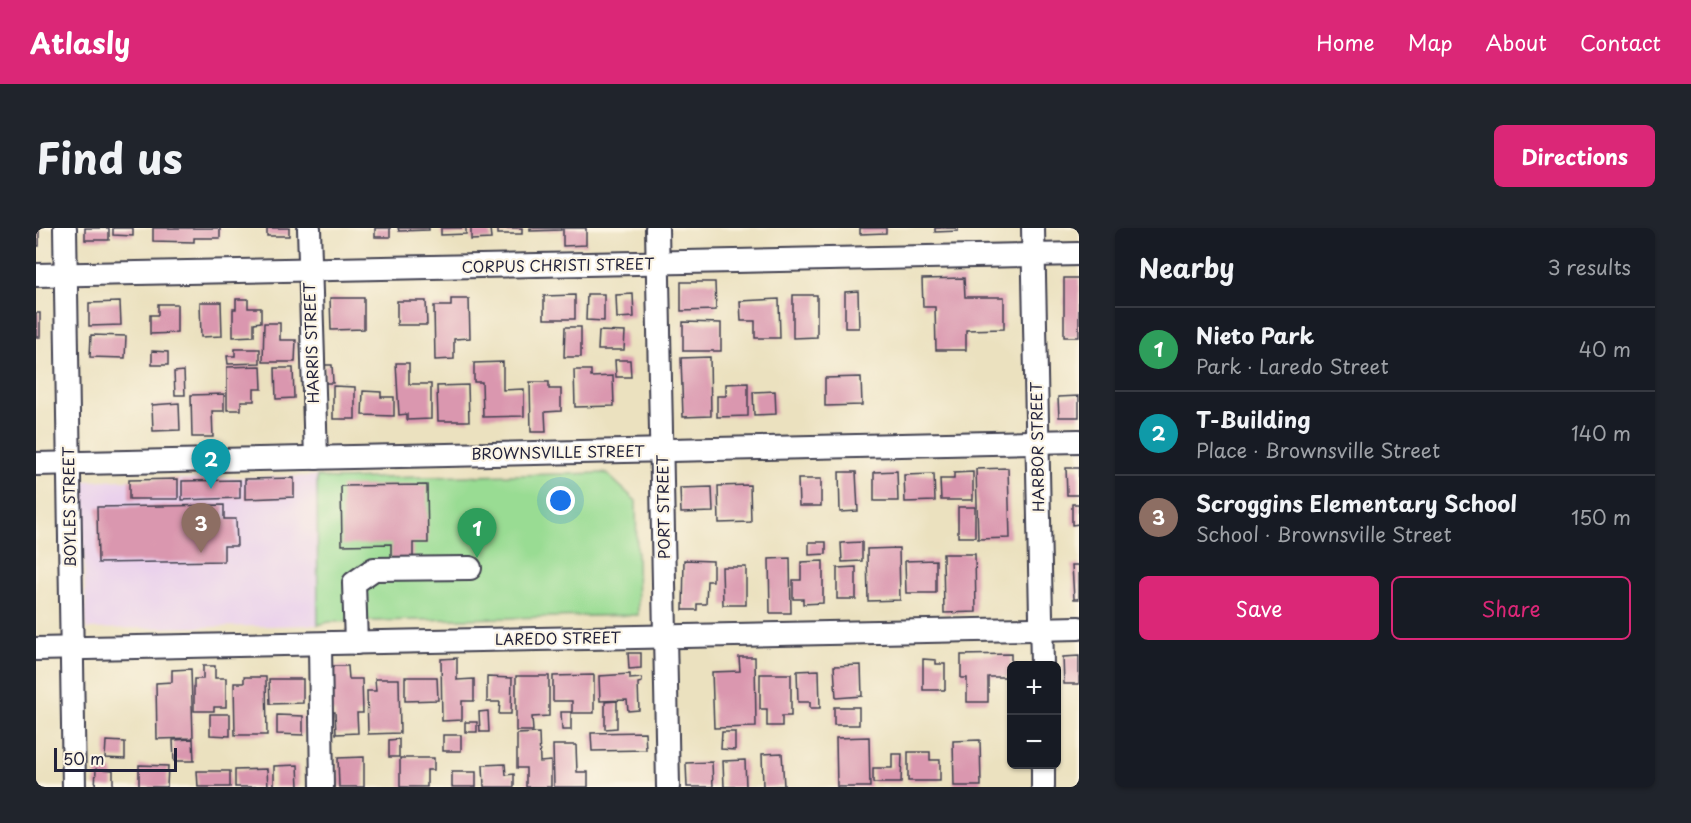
<!DOCTYPE html>
<meta charset="utf-8">
<style>
:root{--surface:#171b24;--page:#20242c;--text:#f1f3f6;--muted:#9ea1a6;--line:#363941;--accent:#db2777}
body{margin:0;font-family:"Playpen Sans",sans-serif;background:var(--page);color:var(--text)}
.controls{position:absolute;right:18px;bottom:18px;display:grid;overflow:hidden;border-radius:9px;box-shadow:0 2px 4px #0004}
.controls button{width:54px;height:54px;display:grid;place-items:center;padding:0;border:0;border-bottom:2px solid var(--line);background:var(--surface);color:var(--text);font:30px sans-serif}
.scale{position:absolute;left:18px;bottom:15px;width:123px;box-sizing:border-box;padding-left:6px;border:3px solid #22223b;border-top:0;font-size:16px;line-height:21px;white-space:nowrap;color:#22223b;-webkit-text-stroke:4px #fcf5e5;paint-order:stroke}
.you{position:absolute;left:525px;top:273px;width:21px;height:21px;margin:-15px;border:4px solid #fff;border-radius:50%;background:#1a73e8;box-shadow:0 0 0 9px #1a73e833}
.badge{display:grid;place-items:center;width:39px;height:39px;border-radius:50%;background:var(--accent);color:#fff;font-size:20px;font-weight:700}
.pin{position:absolute;translate:-50% -50px;filter:drop-shadow(0 2px 3px #0008)}
.pin::after{content:'';position:absolute;top:32px;width:21px;height:18px;background:inherit;clip-path:polygon(0 0,100% 0,50% 100%)}
.list{margin:0;padding:0;list-style:none}
h2{display:flex;justify-content:space-between;align-items:center;height:78px;margin:0;padding:0 24px;font-size:26px}
h2 small{font-size:20px;font-weight:400;color:var(--muted)}
.list li{display:grid;grid-template-columns:39px 1fr auto;gap:18px;align-items:center;box-sizing:border-box;height:84px;padding:0 24px;border-top:2px solid var(--line)}
.list b{display:block;font-size:22px;white-space:nowrap}
.list p{margin:0;font-size:20px;white-space:nowrap;color:var(--muted)}
.list em{font-size:20px;font-style:normal;color:var(--muted)}
.actions{display:flex;gap:12px;padding:18px 24px}
.actions a{flex:1;padding:14px 0;border:2px solid var(--accent);border-radius:9px;text-align:center;font-size:21px;color:var(--accent)}
.actions .main{background:var(--accent);color:#fff}
.map{position:relative;flex:none;width:1043px;height:559px;overflow:hidden;border-radius:9px}
header{display:flex;align-items:center;gap:36px;box-sizing:border-box;height:84px;padding:0 30px;background:var(--accent);color:#fff}
header strong{font-size:28px}
nav{display:flex;gap:33px;margin-inline-start:auto;font-size:21px}
.intro{display:flex;align-items:center;justify-content:space-between;box-sizing:border-box;height:144px;padding:0 36px}
h1{margin:0;font-size:42px}
.button{padding:15px 27px;border-radius:9px;background:var(--accent);color:#fff;font-size:21px;font-weight:700}
main{display:flex;gap:36px;padding:0 36px}
aside{flex:1;background:var(--surface);border-radius:9px;box-shadow:0 2px 4px #0004}
.map>svg:first-child{display:block}
.built{fill:#ead1ec}
.green{fill:#99dc93;stroke:#5e7f67;stroke-width:1.5}
.building{fill:#da97af}
.lines{fill:none;stroke-linecap:round;stroke-linejoin:round}
.minor-casing{stroke:#403f4f;stroke-width:26}
.minor{stroke:#fff;stroke-width:22}
.labels{text-anchor:middle;stroke-width:4.5;stroke-linejoin:round;paint-order:stroke}
.street-label{font-size:15px;fill:#22223b;stroke:#fcf5e5}
</style>
<header>
<strong>Atlasly</strong>
<nav><a>Home</a><a>Map</a><a>About</a><a>Contact</a></nav>
</header>
<div class="intro"><h1>Find us</h1><a class="button">Directions</a></div>
<main>
<div class="map">
<svg width="1043" height="559" viewBox="0 0 1043 559">
<rect width="100%" height="100%" fill="#fcf5e5"/>
<filter id="ink" filterUnits="userSpaceOnUse"><feTurbulence type="fractalNoise" baseFrequency=".0167" numOctaves="2"/><feDisplacementMap in="SourceGraphic" scale="12" xChannelSelector="R" yChannelSelector="G"/><feConvolveMatrix kernelMatrix="1 2 1 2 8 2 1 2 1" color-interpolation-filters="sRGB"/></filter>
<filter id="wash" filterUnits="userSpaceOnUse"><feTurbulence type="fractalNoise" baseFrequency=".008" numOctaves="4" result="noise"/><feDisplacementMap in="SourceGraphic" scale="24" xChannelSelector="R" yChannelSelector="G"/><feGaussianBlur stdDeviation="1.35" result="paint"/><feColorMatrix in="noise" values="0 0 0 0 0 0 0 0 0 0 0 0 0 0 0 0 0 1.4 0 .05"/><feComposite in="paint" operator="in"/></filter>
<g filter="url(#wash)">
<rect width="100%" height="100%" fill="#ebe1bf"/>
<!-- built -->
<path class="built" d="M281,248L282,397L50,401L46,253Z"/>
<!-- green -->
<path class="green" d="M570,245L600,273L602,387L293,394L282,397L281,248L298,251Z"/>
<g id="blocks">
<!-- building -->
<g class="building">
<rect x="0" y="0" width="3" height="18"/>
<rect x="49" y="0" width="24" height="12"/>
<path d="M77,0H97V8L77,7Z"/>
<path d="M117,0H184V10H158V14L117,13Z"/>
<rect x="231" y="0" width="22" height="8"/>
<rect x="339" y="0" width="15" height="9"/>
<path d="M362,0H393V2L363,3Z"/>
<path d="M405,0H430V6L405,7Z"/>
<path d="M435,0H454L455,11L435,12Z"/>
<rect x="462" y="0" width="24" height="6"/>
<path d="M494,0H525V2L494,3Z"/>
<path d="M527,0H550V17L527,18Z"/>
<path d="M824,0H850V5L824,6Z"/>
<path d="M899,0H922V3L899,4Z"/>
<path d="M928,50L929,69H968V101L930,102V122H900L899,79H887L886,51Z"/>
<rect x="1028" y="50" width="15" height="59"/>
<path d="M645,54H679L680,82L645,83Z"/>
<path d="M822,63L823,100H809V64Z"/>
<path d="M551,66H568V93L550,92Z"/>
<path d="M597,66L598,89L581,90L580,67Z"/>
<path d="M539,67V91H508V68Z"/>
<path d="M757,67H781V109L757,110Z"/>
<path d="M294,70H328V101L295,102Z"/>
<path d="M200,71H212V80H225V94L218,95V108L197,109V81H200Z"/>
<path d="M415,71H433L434,110L418,111V131L399,132L398,78H415Z"/>
<path d="M743,71L744,110H719V93H705L704,73Z"/>
<path d="M361,73H390L391,97H361Z"/>
<path d="M84,74L85,97L53,98V75Z"/>
<path d="M164,74H185L186,108L165,109Z"/>
<path d="M122,76H141V105L114,106V87H122Z"/>
<rect x="0" y="85" width="4" height="24"/>
<path d="M647,94L685,95V123H647Z"/>
<path d="M228,95H244V112H260L259,134H227Z"/>
<path d="M529,99H545V129H528Z"/>
<path d="M563,103L589,104L588,122H562Z"/>
<path d="M55,107L90,108L89,130L54,129Z"/>
<path d="M199,121H224V135L192,136L191,128H199Z"/>
<path d="M116,123L132,124V137H116Z"/>
<path d="M674,129L675,188L647,189L645,130Z"/>
<path d="M579,132H594L595,149H580Z"/>
<path d="M467,134V162L488,161V188L447,189L446,154H438V135Z"/>
<path d="M360,135H373V156H395V191L371,192V186L363,187Z"/>
<path d="M289,137H296L297,155H289Z"/>
<path d="M225,138L226,161H218V173H205V182H191V139Z"/>
<path d="M239,140H257L258,170L240,171Z"/>
<path d="M538,142H555V149L577,148L578,178L539,179Z"/>
<path d="M148,143L149,167H139L138,144Z"/>
<path d="M825,149L826,177L789,178V150Z"/>
<path d="M494,154H513V161H525V183L509,184L510,204H495Z"/>
<path d="M712,155V188L681,189V168H690V156Z"/>
<path d="M432,157L433,193H402L401,158Z"/>
<path d="M297,158L319,159V191H297Z"/>
<path d="M327,163L345,164V169H358V188L326,187Z"/>
<path d="M739,163L740,186L718,187L717,164Z"/>
<path d="M188,166V183H176L177,209H156L155,167Z"/>
<path d="M1043,168V189H1023L1022,169Z"/>
<path d="M143,175L144,202L117,203L116,177Z"/>
<path d="M972,240L974,310L942,311L940,241Z"/>
<path d="M1030,240H1043V267H1031Z"/>
<path d="M861,243L862,273H838V244Z"/>
<path d="M803,244H820L822,283L804,284Z"/>
<path d="M937,244V272H905L904,251H918V245Z"/>
<path d="M898,246L899,273L869,274L868,247Z"/>
<path d="M258,250V269L209,271V251Z"/>
<path d="M142,251V271H93V252Z"/>
<path d="M762,251H785V278H763Z"/>
<path d="M204,252V270L146,272V253Z"/>
<path d="M391,257L392,315H377V335H355V316L306,317L305,258Z"/>
<path d="M714,257L715,294L683,295L682,258Z"/>
<path d="M676,259L677,284L645,285L644,260Z"/>
<path d="M1036,276H1043V296L1036,297Z"/>
<path d="M188,277V291H200L201,318H188V333L62,335L61,279Z"/>
<rect x="922" y="279" width="17" height="30"/>
<path d="M773,314H790V326L773,327Z"/>
<path d="M826,314V333L806,334L805,315Z"/>
<path d="M863,320L864,372L832,373L831,321Z"/>
<path d="M907,326H939L940,384L908,385Z"/>
<path d="M754,330L755,385H734L733,331Z"/>
<path d="M648,332L677,333V353H671L670,376H661V382H647Z"/>
<path d="M900,332V365H870L869,333Z"/>
<path d="M787,333V375L767,376V371H757V352H765V334Z"/>
<path d="M1036,337H1043V371H1038Z"/>
<path d="M686,339H710V377H687Z"/>
<path d="M820,339V371H801V340Z"/>
<path d="M592,425H605V440L593,441Z"/>
<path d="M975,426V449H952V474H931V450H925V427Z"/>
<path d="M1043,428V456H1028L1027,429Z"/>
<path d="M703,429H719L720,499L678,500L676,444L704,443Z"/>
<path d="M421,430V452L438,451V473H426V492L406,493L405,431Z"/>
<path d="M887,431L900,432V436H909V462H887Z"/>
<path d="M825,437L826,468L800,470L798,438Z"/>
<path d="M167,438H179V450H190V479H178V483H158V451H167Z"/>
<path d="M293,438H312L313,451H326L327,485H321L322,505L300,506L299,484H295Z"/>
<path d="M155,441L157,510L121,511L120,455L136,454V442Z"/>
<path d="M783,442L784,480H774V474H762L761,443Z"/>
<path d="M594,446V451L606,450V454L602,455L603,482L592,483L591,472L564,473L563,448Z"/>
<path d="M724,446H755V488H746V498H731V481H724Z"/>
<path d="M558,447V485H536V473H517V448Z"/>
<path d="M480,448H513V488L496,489L497,503H480Z"/>
<path d="M208,449H230L231,507H199L198,455H208Z"/>
<path d="M369,449H401L402,472L369,473Z"/>
<path d="M451,449L476,450L475,486H463L464,474H451Z"/>
<path d="M233,451H267V475L234,476Z"/>
<path d="M339,451H363L364,505L332,506L331,463H340Z"/>
<path d="M581,473V500L569,501V474Z"/>
<rect x="798" y="479" width="25" height="18"/>
<path d="M452,483L453,504H444L443,484Z"/>
<path d="M525,484H535V502H526Z"/>
<path d="M174,486H194V508L174,507Z"/>
<path d="M241,487L267,488V507L241,506Z"/>
<rect x="429" y="494" width="12" height="10"/>
<path d="M609,504L610,522L556,523L555,505Z"/>
<path d="M686,504H699V522L685,521Z"/>
<path d="M503,505L504,534L515,533V559H490V540H481V506Z"/>
<rect x="407" y="507" width="18" height="16"/>
<path d="M833,509L834,559H801L800,510Z"/>
<path d="M157,511L158,533H138L137,512Z"/>
<path d="M363,511V529H353V512Z"/>
<path d="M944,512L945,558H918L917,513Z"/>
<path d="M70,513L89,514V531L69,530Z"/>
<path d="M517,517H540L541,544H552V559H518Z"/>
<path d="M872,524H894V532H904V553H872Z"/>
<path d="M746,525L748,558L727,559L726,526Z"/>
<path d="M856,526H866L865,555H837V540H856Z"/>
<path d="M328,529V559H303L302,530Z"/>
<path d="M364,530H398V542H391V559H364Z"/>
<path d="M709,532L710,559H688L687,533Z"/>
<path d="M676,534L677,559H651L650,535Z"/>
<path d="M469,536L470,547L478,546V559H448L447,537Z"/>
<path d="M103,537L132,538L131,559H103Z"/>
<path d="M262,537L263,559H238V538Z"/>
<path d="M60,541L77,542V559H59Z"/>
<path d="M231,541L232,559H199V542Z"/>
<path d="M161,543H194V559H162Z"/>
<rect x="416" y="544" width="24" height="15"/>
</g>
</g>
</g>
<g filter="url(#ink)">
<use href="#blocks" fill-opacity="0" stroke="#403f4f" stroke-width="1.5"/>
<g class="lines">
<defs>
<g id="minor">
<path d="M29,0L38,559"/>
<path d="M273,0L280,230"/>
<path d="M621,0L632,559"/>
<path d="M997,0L1006,437"/>
<path d="M0,47L1043,26"/>
<path d="M0,236L1043,213"/>
<path d="M320,415L318,355L338,341L434,340"/>
<path d="M284,416L286,559"/>
<path d="M0,421L1043,400"/>
<path d="M1007,536V559"/>
</g>
</defs>
<!-- minor casing -->
<use href="#minor" class="minor-casing"/>
<!-- minor -->
<use href="#minor" class="minor"/>
</g>
</g>
<g class="labels">
<!-- street labels -->
<g class="street-label">
<text transform="translate(522 38) rotate(-1)" y="5">CORPUS CHRISTI STREET</text>
<text transform="translate(276 115) rotate(-92)" y="5">HARRIS STREET</text>
<text transform="translate(1002 219) rotate(-91)" y="5">HARBOR STREET</text>
<text transform="translate(522 225) rotate(-1)" y="5">BROWNSVILLE STREET</text>
<text transform="translate(34 279) rotate(-91)" y="5">BOYLES STREET</text>
<text transform="translate(628 279) rotate(-91)" y="5">PORT STREET</text>
<text transform="translate(522 411) rotate(-1)" y="5">LAREDO STREET</text>
</g>
</g>
</svg>
<div class="controls">
<button>+</button>
<button>−</button>
</div>
<div class="scale">50 m</div>
<div class="you"></div>
<div class="pin badge" style="left:441px;top:330px;background:#2e9e5b">1</div>
<div class="pin badge" style="left:175px;top:261px;background:#0f9aa8">2</div>
<div class="pin badge" style="left:165px;top:325px;background:#8d6e63">3</div>
</div>
<aside>
<h2>Nearby<small>3 results</small></h2>
<ul class="list">
<li><span class="badge" style="background:#2e9e5b">1</span><div><b>Nieto Park</b><p>Park · Laredo Street</p></div><em>40 m</em></li>
<li><span class="badge" style="background:#0f9aa8">2</span><div><b>T-Building</b><p>Place · Brownsville Street</p></div><em>140 m</em></li>
<li><span class="badge" style="background:#8d6e63">3</span><div><b>Scroggins Elementary School</b><p>School · Brownsville Street</p></div><em>150 m</em></li>
</ul>
<div class="actions"><a class="main">Save</a><a>Share</a></div>
</aside>
</main>
